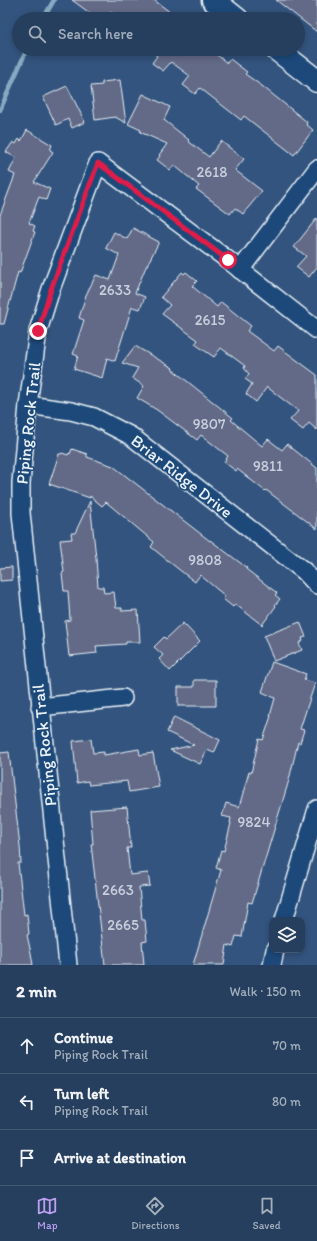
<!DOCTYPE html>
<meta charset="utf-8">
<style>
:root{--surface:#263f5e;--page:#324a67;--text:#f1f3f6;--muted:#a4afbc;--line:#425873;--accent:#bca0f2}
body{margin:0;font-family:Itim,sans-serif;background:var(--page);color:var(--text)}
.controls{position:absolute;right:12px;bottom:12px;display:grid;overflow:hidden;border-radius:8px;box-shadow:0 2px 6px #0003}
.controls button{width:36px;height:36px;display:grid;place-items:center;padding:0;border:0;border-bottom:1px solid var(--line);background:var(--surface);color:var(--text);font:20px sans-serif}
.stop{position:absolute;width:12px;height:12px;margin:-9px;border:3px solid #e11d48;border-radius:50%;background:#fff}
.stop.end{background:#e11d48;border-color:#fff;box-shadow:0 1px 4px #0008}
.list{margin:0;padding:0;list-style:none}
h2{display:flex;justify-content:space-between;align-items:center;height:52px;margin:0;padding:0 16px;font-size:17px}
h2 small{font-size:13px;font-weight:400;color:var(--muted)}
.list li{display:grid;grid-template-columns:26px 1fr auto;gap:12px;align-items:center;box-sizing:border-box;height:56px;padding:0 16px;border-top:1px solid var(--line)}
.list b{display:block;font-size:15px;white-space:nowrap}
.list p{margin:0;font-size:13px;white-space:nowrap;color:var(--muted)}
.list em{font-size:13px;font-style:normal;color:var(--muted)}
.icon{flex:none;width:22px;height:22px;fill:none;stroke:currentColor;stroke-width:2;stroke-linecap:round;stroke-linejoin:round}
.map{position:relative;flex:none;width:317px;height:965px;overflow:hidden}
.search{position:absolute;background:var(--surface);box-shadow:0 2px 6px #0003;left:12px;right:12px;top:12px;height:44px;display:flex;align-items:center;gap:10px;box-sizing:border-box;padding:0 14px;border-radius:22px;color:var(--muted);font-size:15px}
.sheet{height:220px;background:var(--surface)}
nav{display:flex;justify-content:space-around;align-items:center;box-sizing:border-box;height:56px;border-top:1px solid var(--line);background:var(--surface);font-size:11px;color:var(--muted)}
nav a{display:grid;justify-items:center;gap:2px}
nav .on{color:var(--accent)}
.map>svg:first-child{display:block}
.lines{fill:none;stroke-linecap:round;stroke-linejoin:round}
.stream{stroke:#86abc3;stroke-width:4.5}
.building{fill:#636a87;stroke:#e8f1f8}
.street-casing{stroke:#e8f1f8;stroke-width:20}
.secondary-casing{stroke:#e8f1f8;stroke-width:25}
.street{stroke:#1f4a7a;stroke-width:17}
.secondary{stroke:#1f4a7a;stroke-width:22}
.route{stroke:#e11d48;stroke-width:5}
.labels{text-anchor:middle;stroke-width:3;stroke-linejoin:round;paint-order:stroke}
.number-label{font-size:15px;fill:#c7cfdc}
.street-label{font-size:17px;fill:#e8f1f8;stroke:#1f4a7a}
</style>
<div class="map">
<svg width="317" height="965" viewBox="0 0 317 965">
<rect width="100%" height="100%" fill="#33547e"/>
<filter id="ink" filterUnits="userSpaceOnUse"><feTurbulence type="fractalNoise" baseFrequency=".025" numOctaves="2"/><feDisplacementMap in="SourceGraphic" scale="8" xChannelSelector="R" yChannelSelector="G"/><feConvolveMatrix kernelMatrix="1 2 1 2 8 2 1 2 1" color-interpolation-filters="sRGB"/></filter>
<g filter="url(#ink)">
<g class="lines">
<!-- stream -->
<g class="stream">
<path d="M43,19L54,0"/>
<path d="M0,110L27,49"/>
</g>
</g>
<!-- building -->
<g class="building">
<path d="M72,0H154L179,19H120L111,12L105,19H98Z"/>
<path d="M276,0H317V32Z"/>
<path d="M149,49H209L227,63L230,59L247,72L245,74L262,86L307,122L306,124L313,130L294,155L244,116L241,120L200,88L195,94L183,85L190,76L171,62L163,71L152,63L157,56Z"/>
<path d="M120,80L126,123L115,117L95,120L91,86L102,85V82Z"/>
<path d="M67,86L85,122L72,128L68,119L56,125L43,97Z"/>
<path d="M143,94L170,107L164,120L189,140L188,141L209,157L221,141L244,159L235,170L262,191L243,214L235,208L230,214L196,189L199,186L174,165L170,170L157,160L160,156L159,155L167,144L140,132L141,130L128,124Z"/>
<path d="M27,130L52,145L50,150L53,152L34,182L50,189L46,200L39,197L29,223L35,226L33,231L35,232L20,273L18,272L4,324H0V215L15,175L9,172L16,158L6,152L13,142L16,144L19,139L21,141Z"/>
<path d="M317,218V267L309,277L296,267L306,256L294,247Z"/>
<path d="M133,228L159,242L145,269L135,293L145,297L140,309L132,307L115,361L107,358L102,378L74,369L78,356L73,354L84,320L79,318L86,295L96,275L110,280L119,255L106,248L114,232L127,239Z"/>
<path d="M182,272L184,274L186,272L197,281L192,286L217,307L221,302L251,326L247,331L274,351L278,346L317,375V430L309,423L303,430L290,420L298,411L267,387L256,402L246,394L252,384L245,379L249,374L244,368L245,366L221,348L214,357L195,344L198,340L162,314L170,305L161,297Z"/>
<path d="M135,346L173,368L172,369L233,418L231,420L262,446L268,439L282,450L287,444L317,468V529L266,490L265,491L237,469L236,471L224,462L228,456L201,435L197,440L157,410L137,398L144,386L132,378L138,368L122,363Z"/>
<path d="M72,449L87,454V457L113,466L210,541V540L247,568L246,569L277,593L275,595L280,599L275,605L276,606L262,625L235,604L233,607L223,599L225,596L200,575L195,582L177,568L151,547L154,542L106,502L102,506L90,496V498L49,484L59,454H61L62,453L68,455L69,453L70,454Z"/>
<path d="M90,501L96,558L98,587H103L104,593L114,592L116,608H122V611L138,610L140,642H126V644L96,646L97,653L69,656L65,621L70,620L68,591H64L62,573L64,572L60,540L72,539L71,533H75Z"/>
<path d="M12,567V580L0,581V568Z"/>
<path d="M300,622L306,637L302,638L303,641L299,643L302,650L274,661L264,636Z"/>
<path d="M183,623L200,641L170,671L159,659L163,655L154,647L164,637L166,639Z"/>
<path d="M272,662L306,674L304,680L315,683L300,729L304,730L300,743L298,742L289,780L252,903L248,902L242,937L236,936L233,947L227,945L224,965H193L221,870L216,868L221,850L224,851L231,823H230L231,818L222,816L226,803L239,807L249,772L251,773L259,739L263,740L271,716H270L275,698L262,692Z"/>
<path d="M194,680H216V706H178V687H194Z"/>
<path d="M174,717L220,740L214,753L207,750L200,764L170,750L194,745L167,732Z"/>
<path d="M91,739L93,753L104,752V755L139,749L140,755L153,753L159,787L129,792L127,781L89,785L88,781L77,783L73,741Z"/>
<path d="M9,752L20,846L21,863H18L24,915L27,914L29,934L27,935L31,953L33,965H0V753Z"/>
<path d="M127,807L131,848H127L130,875L148,873L150,886L139,887L142,920H145L147,941L142,942L144,965H105L91,844H93L90,810Z"/>
</g>
<g class="lines">
<defs>
<g id="street">
<path d="M240,270L317,169"/>
<path d="M28,405L71,411L94,417L131,436L304,571L317,585"/>
<path d="M40,707L123,698"/>
<path d="M284,920L317,809"/>
<path d="M68,965L21,513V483L28,405L38,331L51,289L98,163L228,260L317,330"/>
<path d="M272,965L275,950"/>
</g>
<g id="secondary">
<path d="M213,0L237,19"/>
<path d="M276,49L317,81"/>
</g>
</defs>
<!-- street casing -->
<use href="#street" class="street-casing"/>
<!-- secondary casing -->
<use href="#secondary" class="secondary-casing"/>
<!-- street -->
<use href="#street" class="street"/>
<!-- secondary -->
<use href="#secondary" class="secondary"/>
</g>
</g>
<g class="lines" filter="url(#ink)">
<!-- route -->
<path class="route" d="M38,331L51,289L98,163L228,260"/>
</g>
<g class="labels">
<!-- number labels -->
<g class="number-label">
<text x="212" y="177">2618</text>
<text x="115" y="295">2633</text>
<text x="210" y="325">2615</text>
<text x="209" y="429">9807</text>
<text x="268" y="471">9811</text>
<text x="205" y="565">9808</text>
<text x="254" y="827">9824</text>
<text x="118" y="895">2663</text>
<text x="123" y="930">2665</text>
</g>
<!-- street labels -->
<g class="street-label">
<text transform="translate(28 423) rotate(-84)" y="6">Piping Rock Trail</text>
<text transform="translate(182 476) rotate(38)" y="6">Briar Ridge Drive</text>
<text transform="translate(44 745) rotate(-96)" y="6">Piping Rock Trail</text>
</g>
</g>
</svg>
<div class="controls">
<button><svg class="icon" aria-label="layers" viewBox="0 0 24 24"><path d="M12 4l9 5-9 5-9-5zM3 14l9 5 9-5"/></svg></button>
</div>
<div class="stop" style="left:228px;top:260px"></div>
<div class="stop end" style="left:38px;top:331px"></div>
<div class="search"><svg class="icon" aria-label="search" viewBox="0 0 24 24"><circle cx="10" cy="10" r="6"/><path d="M15 15l6 6"/></svg>Search here</div>
</div>
<section class="sheet">
<h2>2 min<small>Walk · 150 m</small></h2>
<ul class="list">
<li><svg class="icon" aria-label="ahead" viewBox="0 0 24 24"><path d="M12 20V5M6 11l6-6 6 6"/></svg><div><b>Continue</b><p>Piping Rock Trail</p></div><em>70 m</em></li>
<li><svg class="icon" aria-label="left" viewBox="0 0 24 24"><path d="M17 20v-9H6M10 6l-5 5 5 5"/></svg><div><b>Turn left</b><p>Piping Rock Trail</p></div><em>80 m</em></li>
<li><svg class="icon" aria-label="arrive" viewBox="0 0 24 24"><path d="M6 21V4h12l-3 4 3 4H6"/></svg><div><b>Arrive at destination</b></div></li>
</ul>
</section>
<nav>
<a class="on"><svg class="icon" aria-label="map" viewBox="0 0 24 24"><path d="M3 6l6-2 6 2 6-2v14l-6 2-6-2-6 2zM9 4v14M15 6v14"/></svg>Map</a>
<a><svg class="icon" aria-label="directions" viewBox="0 0 24 24"><path d="M12 3l9 9-9 9-9-9zM9 14v-3h6M13 9l2 2-2 2"/></svg>Directions</a>
<a><svg class="icon" aria-label="saved" viewBox="0 0 24 24"><path d="M7 4h10v16l-5-4-5 4z"/></svg>Saved</a>
</nav>
